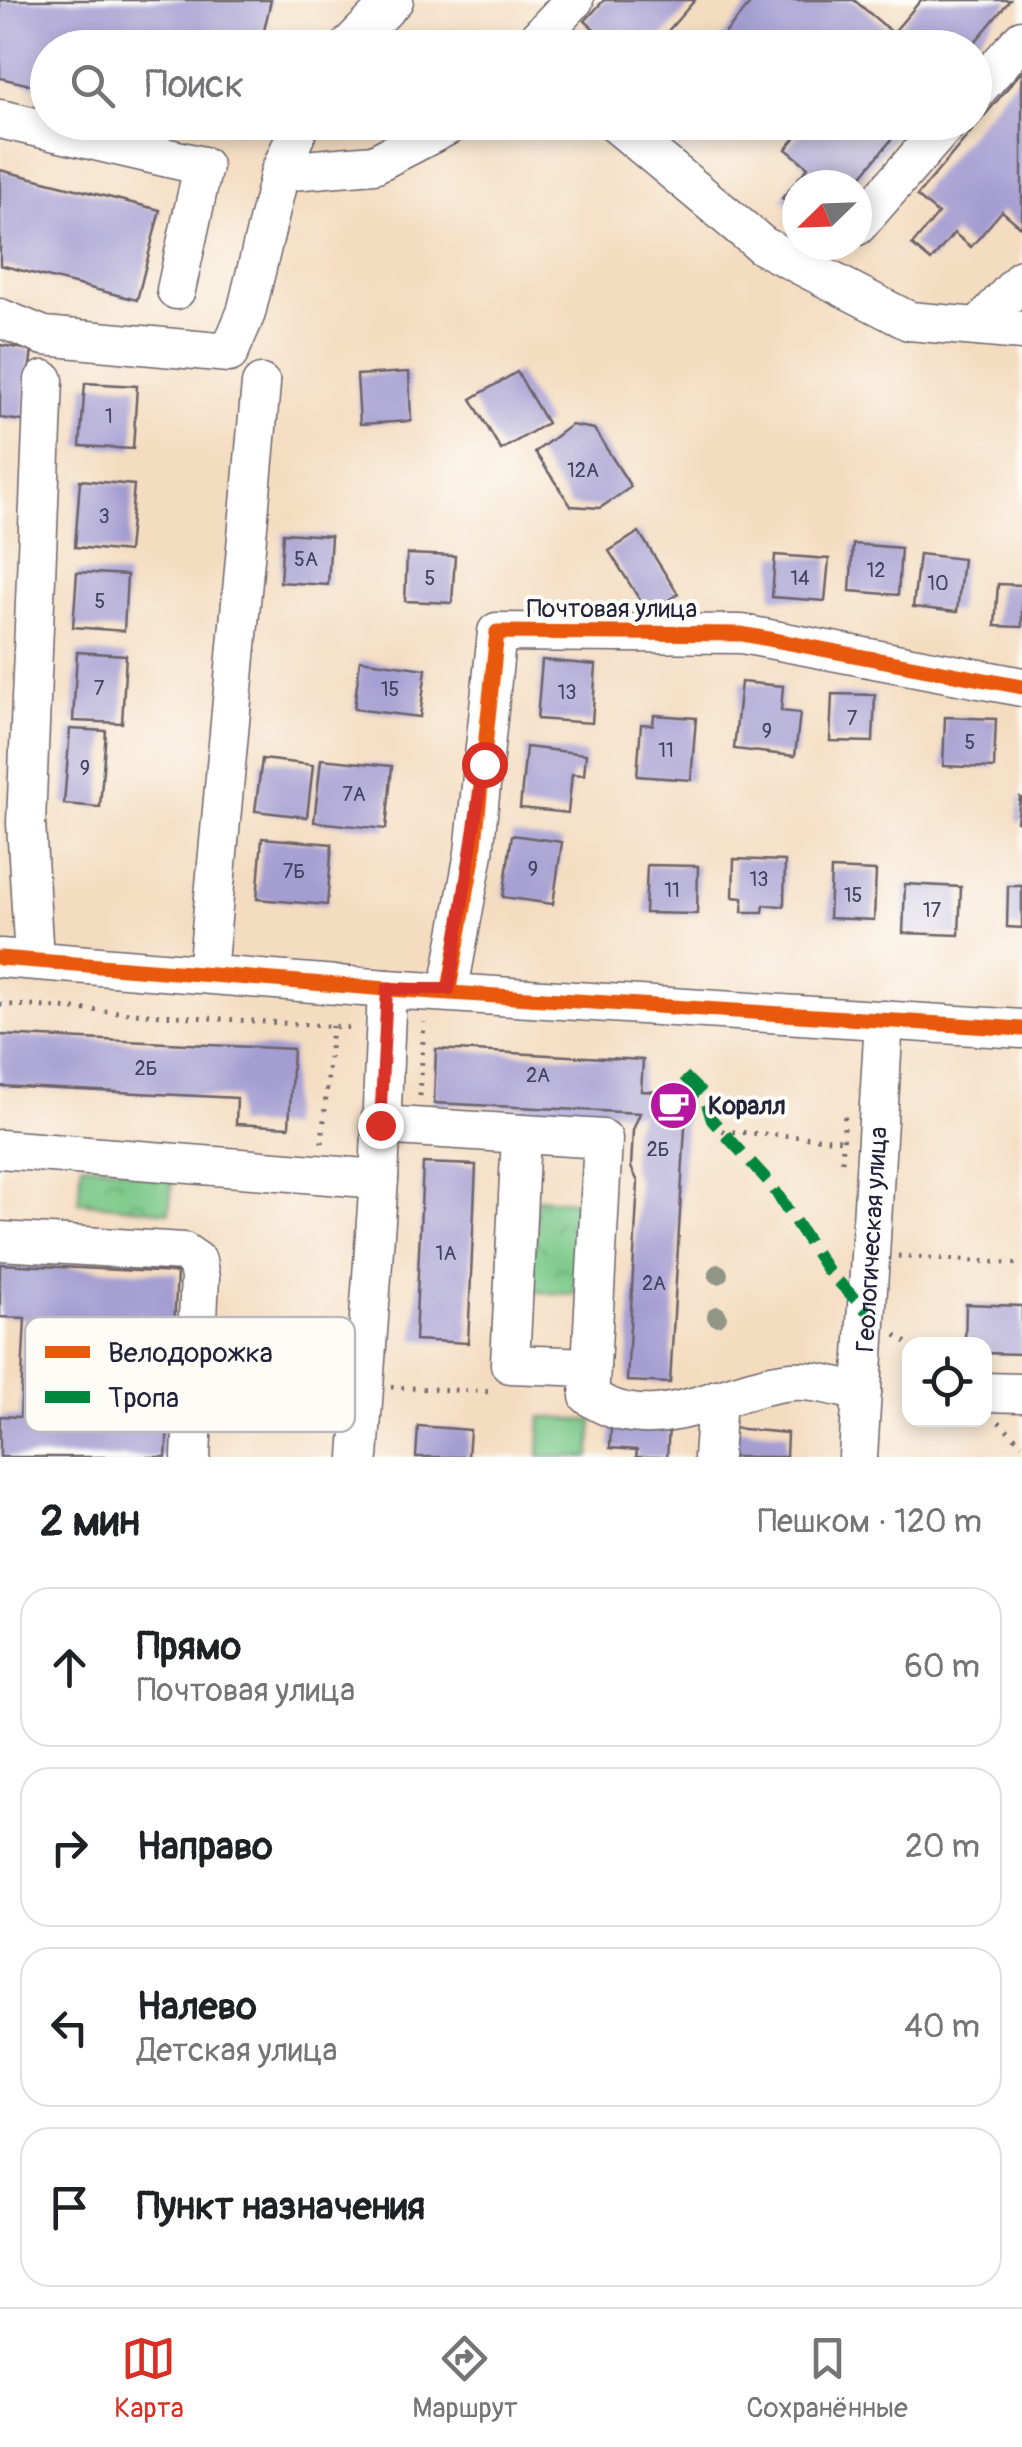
<!DOCTYPE html>
<html lang="ru">
<meta charset="utf-8">
<style>
:root{--surface:#fff;--page:#f6f6f6;--text:#202124;--muted:#757577;--line:#e0e0e0;--accent:#d93025}
body{margin:0;font-family:Pangolin,sans-serif;background:var(--page);color:var(--text)}
.controls{position:absolute;right:30px;bottom:30px;display:grid;overflow:hidden;border-radius:20px;box-shadow:0 5px 15px #0003}
.controls button{width:90px;height:90px;display:grid;place-items:center;padding:0;border:0;border-bottom:2px solid var(--line);background:var(--surface);color:var(--text);font:50px sans-serif}
.compass{position:absolute;left:782px;top:170px;width:90px;height:90px;border-radius:50%;background:var(--surface);box-shadow:0 5px 15px #0003;rotate:247deg}
.stop{position:absolute;width:30px;height:30px;margin:-22px;border:8px solid #d93025;border-radius:50%;background:#fff}
.stop.end{background:#d93025;border-color:#fff;box-shadow:0 2px 10px #0008}
.list{margin:0;padding:0;list-style:none}
h2{display:flex;justify-content:space-between;align-items:center;height:130px;margin:0;padding:0 40px;font-size:42px}
h2 small{font-size:32px;font-weight:400;color:var(--muted)}
.list li{display:grid;grid-template-columns:65px 1fr auto;gap:30px;align-items:center;box-sizing:border-box;height:160px;margin:0 20px 20px;padding:0 20px;border:2px solid var(--line);border-radius:30px}
.list b{display:block;font-size:38px;white-space:nowrap}
.list p{margin:0;font-size:32px;white-space:nowrap;color:var(--muted)}
.list em{font-size:32px;font-style:normal;color:var(--muted)}
.icon{flex:none;width:55px;height:55px;fill:none;stroke:currentColor;stroke-width:2;stroke-linecap:round;stroke-linejoin:round}
.map{position:relative;flex:none;width:1022px;height:1457px;overflow:hidden}
.search{position:absolute;background:var(--surface);box-shadow:0 5px 15px #0003;left:30px;right:30px;top:30px;height:110px;display:flex;align-items:center;gap:25px;box-sizing:border-box;padding:0 35px;border-radius:55px;color:var(--muted);font-size:38px}
.sheet{height:850px;background:var(--surface)}
nav{display:flex;justify-content:space-around;align-items:center;box-sizing:border-box;height:140px;border-top:2px solid var(--line);background:var(--surface);font-size:28px;color:var(--muted)}
nav a{display:grid;justify-items:center;gap:5px}
nav .on{color:var(--accent)}
.map>svg:first-child{display:block}
.park{fill:url(#park-crowns);stroke:#4e7562;stroke-width:2.5}
.garden{fill:#7ac888;stroke:#4e7562;stroke-width:2.5}
.building{fill:#a49dd1}
.lines{fill:none;stroke-linecap:round;stroke-linejoin:round}
.minor-casing{stroke:#6c636a;stroke-width:41}
.path{stroke:#6c636a;stroke-width:5;stroke-dasharray:2.5 8;stroke-linecap:butt}
.minor{stroke:#fff;stroke-width:38}
.quiet{stroke:#00873e;stroke-width:12;stroke-dasharray:25 12;stroke-linecap:butt}
.cycleway-casing{stroke:#fdfcf7;stroke-width:21}
.cycleway{stroke:#e8590c;stroke-width:15}
.tree{fill:#929686}
.route{stroke:#d93025;stroke-width:12}
.labels{text-anchor:middle;stroke-width:8;stroke-linejoin:round;paint-order:stroke}
.number-label{font-size:20px;fill:#424160}
.street-label{font-size:25px;fill:#22223b;stroke:#fdfcf7}
.poi-label{font-size:25px;font-weight:bold;fill:#22223b;stroke:#fdfcf7;text-anchor:start}
.key{fill:#fdfcf7;stroke:#bbbbbf;stroke-width:2.5}
.key-label{font-size:28px;fill:#22223b}
</style>
<div class="map">
<svg width="1022" height="1457" viewBox="0 0 1022 1457">
<defs>
<pattern id="park-crowns" width="20" height="18" patternUnits="userSpaceOnUse" patternTransform="scale(2.5)"><rect width="20" height="18" fill="#7ac888"/><path d="M2 6a3 3 0 1 1 6 0M12 15a3 3 0 1 1 6 0" fill="none" stroke="#64a270"/></pattern>
</defs>
<rect width="100%" height="100%" fill="#fdfcf7"/>
<filter id="ink" filterUnits="userSpaceOnUse"><feTurbulence type="fractalNoise" baseFrequency=".01" numOctaves="2"/><feDisplacementMap in="SourceGraphic" scale="20" xChannelSelector="R" yChannelSelector="G"/><feConvolveMatrix kernelMatrix="1 2 1 2 8 2 1 2 1" color-interpolation-filters="sRGB"/></filter>
<filter id="wash" filterUnits="userSpaceOnUse"><feTurbulence type="fractalNoise" baseFrequency=".0048" numOctaves="4" result="noise"/><feDisplacementMap in="SourceGraphic" scale="40" xChannelSelector="R" yChannelSelector="G"/><feGaussianBlur stdDeviation="2.25" result="paint"/><feColorMatrix in="noise" values="0 0 0 0 0 0 0 0 0 0 0 0 0 0 0 0 0 1.4 0 .05"/><feComposite in="paint" operator="in"/></filter>
<g filter="url(#wash)">
<rect width="100%" height="100%" fill="#f4dcc0"/>
<!-- park -->
<g class="park">
<path d="M82,1164L173,1174L169,1212L78,1202Z"/>
<path d="M537,1198L582,1202L574,1295L530,1291Z"/>
</g>
<!-- garden -->
<path class="garden" d="M541,1417L593,1421L590,1457H539Z"/>
<g id="blocks">
<!-- building -->
<g class="building">
<path d="M0,0H271L260,48H48V89L0,78Z"/>
<path d="M604,0H695L653,48H615L585,21Z"/>
<path d="M753,0H854L893,33L921,0H1010L970,48H836L824,37L816,48H713Z"/>
<path d="M1022,71V228L1002,211L971,247L954,233L931,261L912,245L938,214L917,196Z"/>
<path d="M201,122H243L241,133Z"/>
<path d="M695,122H720L709,135Z"/>
<path d="M808,122H906L854,185H797V211L782,198L808,167L786,149Z"/>
<path d="M0,170L160,210L137,300L0,265Z"/>
<path d="M0,345L32,350L23,421L0,418Z"/>
<path d="M409,372L411,421L360,424L357,375Z"/>
<path d="M517,372L547,423L501,450L471,399Z"/>
<path d="M85,383L137,386L133,449L80,446Z"/>
<path d="M571,425L594,429L631,487L600,508L571,506L535,452Z"/>
<path d="M80,480L134,485L128,552L75,547Z"/>
<path d="M639,532L678,594L648,613L609,551Z"/>
<path d="M283,533L331,536L328,585L280,582Z"/>
<path d="M853,544L901,548L898,595L850,591Z"/>
<path d="M407,554L455,556L452,603L405,601Z"/>
<path d="M919,554L963,559L957,612L913,607Z"/>
<path d="M775,555L829,559L825,601L772,597Z"/>
<path d="M77,572L127,575L124,631L73,627Z"/>
<path d="M998,584L1022,585V627L995,626Z"/>
<path d="M77,652L126,655L122,723L73,721Z"/>
<path d="M360,660L426,669L420,717L354,709Z"/>
<path d="M542,660L596,665L592,723L537,719Z"/>
<path d="M741,682L783,686L781,711L800,713L795,756L734,749Z"/>
<path d="M832,694L875,695L873,742L830,741Z"/>
<path d="M654,715L696,718L691,780L637,776L641,724L653,725Z"/>
<path d="M945,717L996,719L994,768L943,766Z"/>
<path d="M70,729L106,731L100,807L64,804Z"/>
<path d="M526,747L586,754L584,775L572,774L568,813L520,808Z"/>
<path d="M262,759L313,765L307,817L255,811Z"/>
<path d="M321,759L392,766L386,829L314,822Z"/>
<path d="M1020,797L1022,798V822L1017,821Z"/>
<path d="M512,835L562,842L553,904L503,897Z"/>
<path d="M262,838L332,844L327,905L257,899Z"/>
<path d="M734,859L785,861L784,906L764,905L763,912H742L743,898L733,897Z"/>
<path d="M647,865L698,866L697,914L645,913Z"/>
<path d="M831,869L876,871L874,920L829,918Z"/>
<path d="M905,884L961,887L959,935L903,933Z"/>
<path d="M1008,886H1022V928L1007,927Z"/>
<path d="M0,1035L293,1049L289,1127L236,1124L237,1098L0,1086Z"/>
<path d="M436,1049L643,1060L641,1091L687,1093L670,1383L627,1381L638,1182L631,1167L633,1130L640,1113L434,1103Z"/>
<path d="M423,1163L476,1165L468,1343L415,1340Z"/>
<path d="M0,1264L177,1273L174,1327L78,1321L73,1420L168,1425L166,1457H0V1416L20,1417L25,1318L0,1317Z"/>
<path d="M966,1304L1022,1306V1354L984,1353V1344H965Z"/>
<path d="M611,1425L669,1428L667,1457H636L637,1450L610,1448Z"/>
<path d="M418,1426L470,1430L468,1457H416Z"/>
<path d="M733,1428L787,1433L786,1457H731Z"/>
</g>
</g>
</g>
<g filter="url(#ink)">
<use href="#blocks" fill-opacity="0" stroke="#6c636a" stroke-width="2.5"/>
<g class="lines">
<defs>
<g id="minor">
<path d="M347,48L394,0"/>
<path d="M529,48L574,0"/>
<path d="M974,93L1022,39"/>
<path d="M0,119L203,166L176,290"/>
<path d="M614,122L763,246L909,321L1022,331"/>
<path d="M280,172L301,122"/>
<path d="M857,226L948,122"/>
<path d="M0,318L44,336L229,353L246,313L280,172L374,164L455,122"/>
<path d="M978,327L1022,279"/>
<path d="M0,958L387,989L1022,1029"/>
<path d="M34,960L26,823L44,380"/>
<path d="M207,973L261,384"/>
<path d="M449,989L474,853L497,632L742,634L1022,687"/>
<path d="M380,1125L603,1139L591,1367"/>
<path d="M521,1134L510,1364L591,1367L589,1396C654,1442 723,1387 792,1381C813,1379 840,1388 862,1392"/>
<path d="M0,1149L379,1179"/>
<path d="M0,1241L184,1252L197,1261L200,1278L191,1457"/>
<path d="M984,1392L1022,1393"/>
<path d="M359,1457L379,1179L387,989"/>
<path d="M713,1457L717,1399"/>
<path id="s1" d="M858,1457L884,1020"/>
</g>
</defs>
<!-- minor casing -->
<use href="#minor" class="minor-casing"/>
<!-- path -->
<g class="path">
<path d="M0,1004L356,1028"/>
<path d="M420,1096L424,1022"/>
<path d="M722,1131L844,1140"/>
<path d="M322,1143L332,1026"/>
<path d="M842,1161L845,1112"/>
<path d="M898,1256L1022,1264"/>
<path d="M896,1335L910,1345"/>
<path d="M391,1387L495,1392"/>
<path d="M999,1422L1022,1444"/>
</g>
<!-- minor -->
<use href="#minor" class="minor"/>
<!-- quiet -->
<path class="quiet" d="M684,1076L705,1097L712,1120L770,1183L827,1270L867,1311"/>
<defs>
<g id="cycleway">
<path d="M0,958L387,989L1022,1029"/>
<path d="M449,989L474,853L497,632L742,634L1022,687"/>
</g>
</defs>
<!-- cycleway casing -->
<use href="#cycleway" class="cycleway-casing"/>
<!-- cycleway -->
<use href="#cycleway" class="cycleway"/>
</g>
<!-- trees -->
<g class="tree">
<circle cx="718" cy="1274" r="10"/>
<circle cx="717" cy="1316" r="10"/>
</g>
</g>
<g class="lines" filter="url(#ink)">
<!-- route -->
<path class="route" d="M380,1125L387,989H449L484,764"/>
</g>
<!-- icons -->
<defs>
<symbol id="cafe-disc" viewBox="-11 -11 22 22"><circle r="9.5" fill="#b5179e" stroke="#fdfcf7"/><path d="M-5.5-4.5H6V0H3Q3 3.5 0 3.5H-2.5Q-5.5 3.5-5.5 0ZM3-3.2v2h1.7v-2ZM-6 4.5H4V6H-6Z" fill="#fff"/></symbol>
</defs>
<g fill-rule="evenodd">
<use href="#cafe-disc" x="646" y="1078" width="55" height="55"/>
</g>
<g class="labels">
<!-- number labels -->
<g class="number-label">
<text x="109" y="423">1</text>
<text x="583" y="477">12А</text>
<text x="104" y="523">3</text>
<text x="306" y="566">5А</text>
<text x="876" y="577">12</text>
<text x="430" y="585">5</text>
<text x="800" y="585">14</text>
<text x="938" y="590">10</text>
<text x="100" y="608">5</text>
<text x="99" y="695">7</text>
<text x="390" y="696">15</text>
<text x="567" y="699">13</text>
<text x="852" y="725">7</text>
<text x="767" y="738">9</text>
<text x="970" y="749">5</text>
<text x="666" y="757">11</text>
<text x="85" y="775">9</text>
<text x="354" y="801">7А</text>
<text x="533" y="876">9</text>
<text x="294" y="878">7Б</text>
<text x="759" y="886">13</text>
<text x="672" y="897">11</text>
<text x="853" y="902">15</text>
<text x="932" y="917">17</text>
<text x="146" y="1075">2Б</text>
<text x="538" y="1082">2А</text>
<text x="658" y="1156">2Б</text>
<text x="446" y="1260">1А</text>
<text x="654" y="1290">2А</text>
</g>
<!-- street labels -->
<g class="street-label">
<text x="612" y="617">Почтовая улица</text>
<text dy="9" stroke="none"><textPath href="#s1" startOffset="218">Геологическая улица</textPath></text>
</g>
<!-- poi labels -->
<g class="poi-label">
<text x="708" y="1114">Коралл</text>
</g>
</g>
<!-- legend -->
<rect x="25" y="1317" width="330" height="115" rx="15" class="key"/>
<rect x="45" y="1346" width="45" height="12" fill="#e8590c"/>
<rect x="45" y="1391" width="45" height="12" fill="#00873e"/>
<g class="key-label">
<text x="108" y="1362">Велодорожка</text>
<text x="108" y="1407">Тропа</text>
</g>
</svg>
<div class="controls">
<button><svg class="icon" aria-label="locate" viewBox="0 0 24 24"><circle cx="12" cy="12" r="6"/><path d="M12 2v4M12 18v4M2 12h4M18 12h4"/></svg></button>
</div>
<svg class="compass" viewBox="-18 -18 36 36"><path d="M0-13l5 13h-10z" fill="#e53935"/><path d="M0 13l5-13h-10z" fill="#757577"/></svg>
<div class="stop" style="left:484px;top:764px"></div>
<div class="stop end" style="left:380px;top:1125px"></div>
<div class="search"><svg class="icon" aria-label="search" viewBox="0 0 24 24"><circle cx="10" cy="10" r="6"/><path d="M15 15l6 6"/></svg>Поиск</div>
</div>
<section class="sheet">
<h2>2 мин<small>Пешком · 120 m</small></h2>
<ul class="list">
<li><svg class="icon" aria-label="ahead" viewBox="0 0 24 24"><path d="M12 20V5M6 11l6-6 6 6"/></svg><div><b>Прямо</b><p>Почтовая улица</p></div><em>60 m</em></li>
<li><svg class="icon" aria-label="right" viewBox="0 0 24 24"><path d="M7 20v-9h11M14 6l5 5-5 5"/></svg><div><b>Направо</b></div><em>20 m</em></li>
<li><svg class="icon" aria-label="left" viewBox="0 0 24 24"><path d="M17 20v-9H6M10 6l-5 5 5 5"/></svg><div><b>Налево</b><p>Детская улица</p></div><em>40 m</em></li>
<li><svg class="icon" aria-label="arrive" viewBox="0 0 24 24"><path d="M6 21V4h12l-3 4 3 4H6"/></svg><div><b>Пункт назначения</b></div></li>
</ul>
</section>
<nav>
<a class="on"><svg class="icon" aria-label="map" viewBox="0 0 24 24"><path d="M3 6l6-2 6 2 6-2v14l-6 2-6-2-6 2zM9 4v14M15 6v14"/></svg>Карта</a>
<a><svg class="icon" aria-label="directions" viewBox="0 0 24 24"><path d="M12 3l9 9-9 9-9-9zM9 14v-3h6M13 9l2 2-2 2"/></svg>Маршрут</a>
<a><svg class="icon" aria-label="saved" viewBox="0 0 24 24"><path d="M7 4h10v16l-5-4-5 4z"/></svg>Сохранённые</a>
</nav>
